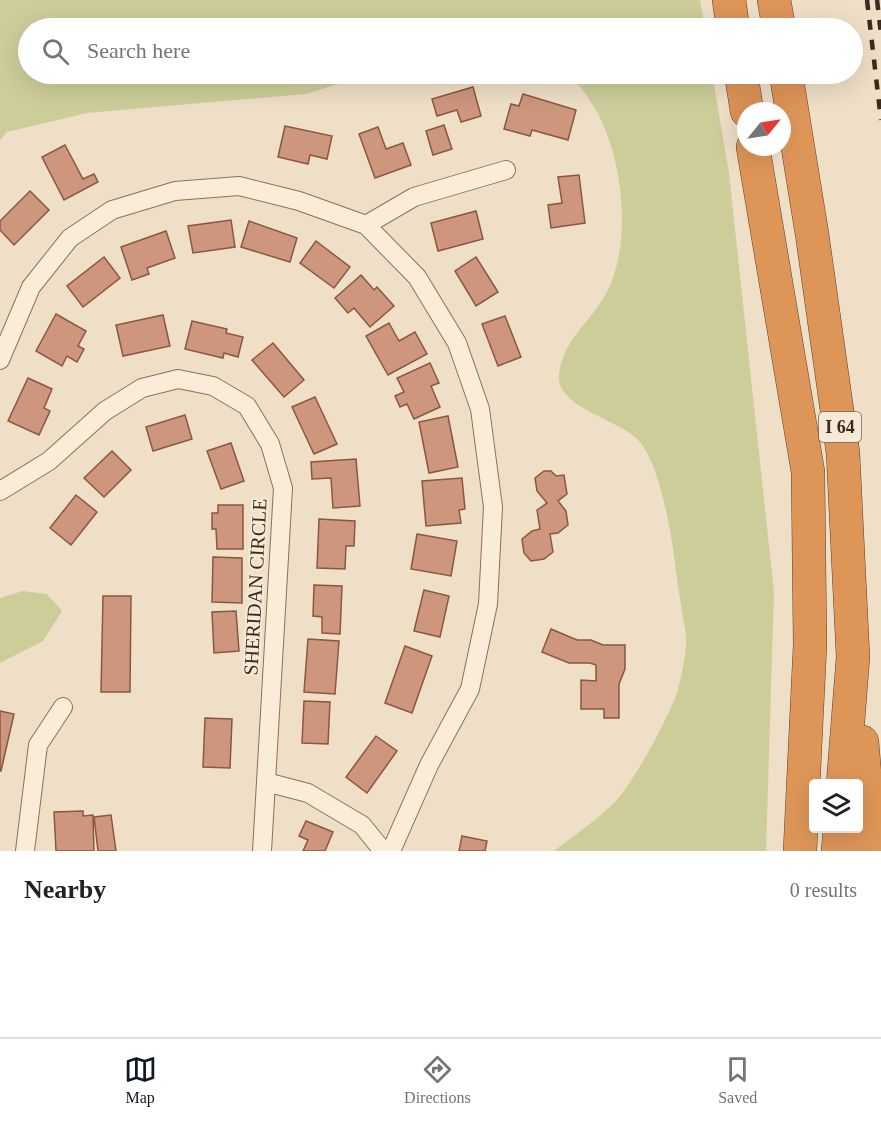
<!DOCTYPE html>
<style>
:root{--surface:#fff;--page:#f2f2f2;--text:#202124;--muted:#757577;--line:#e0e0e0;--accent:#111827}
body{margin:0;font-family:"Times New Roman",serif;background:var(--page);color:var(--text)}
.controls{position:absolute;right:18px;bottom:18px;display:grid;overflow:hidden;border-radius:6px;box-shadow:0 6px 24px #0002}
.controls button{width:54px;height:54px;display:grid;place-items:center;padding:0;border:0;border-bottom:2px solid var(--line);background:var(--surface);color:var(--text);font:30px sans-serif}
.compass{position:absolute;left:737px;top:102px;width:54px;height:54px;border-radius:50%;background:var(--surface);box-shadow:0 6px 24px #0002;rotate:60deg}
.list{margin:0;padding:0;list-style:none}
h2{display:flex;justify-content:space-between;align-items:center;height:78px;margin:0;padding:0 24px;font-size:26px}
h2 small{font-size:20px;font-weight:400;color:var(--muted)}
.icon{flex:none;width:33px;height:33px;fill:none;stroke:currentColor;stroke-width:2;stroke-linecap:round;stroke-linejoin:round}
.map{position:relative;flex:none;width:881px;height:851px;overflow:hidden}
.search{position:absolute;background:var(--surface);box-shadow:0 6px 24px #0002;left:18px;right:18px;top:18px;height:66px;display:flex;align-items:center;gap:15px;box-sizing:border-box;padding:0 21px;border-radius:33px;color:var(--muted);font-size:22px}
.sheet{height:186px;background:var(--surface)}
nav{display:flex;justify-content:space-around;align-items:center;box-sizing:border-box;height:84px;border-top:2px solid var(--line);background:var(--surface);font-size:16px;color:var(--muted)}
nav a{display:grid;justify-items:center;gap:3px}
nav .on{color:var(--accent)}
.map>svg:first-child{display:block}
.green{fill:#cdcd9a}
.building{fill:#cd967d;stroke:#8a5741;stroke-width:1.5}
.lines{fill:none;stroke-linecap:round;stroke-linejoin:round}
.minor-casing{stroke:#8b705c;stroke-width:20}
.motorway-casing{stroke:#593f30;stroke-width:34}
.minor{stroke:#f9edda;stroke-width:18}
.motorway{stroke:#de9558;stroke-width:33}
.rail{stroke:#3b2a20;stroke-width:4.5;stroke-dasharray:10 10;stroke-linecap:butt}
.labels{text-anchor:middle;stroke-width:4.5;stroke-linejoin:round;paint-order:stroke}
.shield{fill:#f6ead7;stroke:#736457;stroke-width:1.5}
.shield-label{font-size:18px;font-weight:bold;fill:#3b2a20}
.street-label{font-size:20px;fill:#3b2a20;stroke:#f6ead7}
</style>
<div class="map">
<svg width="881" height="851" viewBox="0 0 881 851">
<rect width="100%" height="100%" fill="#efdfc7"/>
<!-- green -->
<g class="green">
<path d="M0,0H700L705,28H28V74H363L338,84L306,94L87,113L7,132L0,140Z"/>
<path d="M570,74H712L729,173L774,592L766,851H554C573,836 594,822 611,806C632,786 662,728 674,701C679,690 686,656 686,644C687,635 684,625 683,617C679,594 676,572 673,549C669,521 658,464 640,442C623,420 557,409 559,376C561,345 585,326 601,302C635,252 624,156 594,107C587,95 578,84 570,74Z"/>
<path d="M23,591L47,594L62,611L43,641L0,663V598Z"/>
</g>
<!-- building -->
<g class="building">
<path d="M473,87L481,116L461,122L457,110L437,116L432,99Z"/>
<path d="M523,94L576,110L568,140L532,130L530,136L504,129L511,104L519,106Z"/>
<path d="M444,125L452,149L433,155L426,131Z"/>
<path d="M285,126L332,136L327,159L310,155L308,164L278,157Z"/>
<path d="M378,127L386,149L403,143L411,165L375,178L359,134Z"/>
<path d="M65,145L83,179L94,174L98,182L64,200L42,157Z"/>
<path d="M579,175L585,223L551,228L548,205L562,203L558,177Z"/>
<path d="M30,191L49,210L14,245L0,230V221Z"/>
<path d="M476,211L483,239L438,251L431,223Z"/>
<path d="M231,220L235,247L193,253L188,226Z"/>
<path d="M249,221L297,238L290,262L241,247Z"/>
<path d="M166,231L175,258L147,268L149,274L132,280L121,247Z"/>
<path d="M316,241L350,267L334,288L300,263Z"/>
<path d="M104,257L120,278L83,307L67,286Z"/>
<path d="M476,257L498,292L476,306L455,271Z"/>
<path d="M361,275L374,290L377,287L394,306L370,327L354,308L348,313L335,298Z"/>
<path d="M56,314L86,331L78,346L84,349L77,362L67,356L62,366L36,351Z"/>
<path d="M163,315L170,346L123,356L116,325Z"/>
<path d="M505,316L521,357L498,366L482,324Z"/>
<path d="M192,321L227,329L226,333L243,337L238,357L224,353L223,358L185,349Z"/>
<path d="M389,323L399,341L415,332L427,354L388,375L366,336Z"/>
<path d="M273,343L304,380L284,397L252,360Z"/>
<path d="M430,363L439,383L431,386L440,407L414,419L407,404L400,407L395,396L404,392L397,378Z"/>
<path d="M28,378L52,389L44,408L50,411L39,435L8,421Z"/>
<path d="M315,397L337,444L314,454L292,407Z"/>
<path d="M185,415L192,439L153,451L146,427Z"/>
<path d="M448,416L458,467L429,473L419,422Z"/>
<path d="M231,443L244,481L221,489L207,451Z"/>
<path d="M112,451L131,470L104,497L84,478Z"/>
<path d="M356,459L360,506L333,508L331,478L312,479L311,462Z"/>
<path d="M544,471H551L556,476L564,475L567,494L558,501L566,511L568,525L558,533L550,534L553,552L544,559L531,561L524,553L522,539L532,531L540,529L537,510L547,503L537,491L535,478Z"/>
<path d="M462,478L465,509L459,510L461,523L426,526L422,481Z"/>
<path d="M76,495L97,512L71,545L50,528Z"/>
<path d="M218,505H243V549H217L216,529H212V513H218Z"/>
<path d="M319,519L355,521L354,546H346L345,569L317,568Z"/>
<path d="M417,534L457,541L451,576L411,569Z"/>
<path d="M213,557L242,558V603L212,602Z"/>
<path d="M314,585L342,586L340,634L322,633V617L313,616Z"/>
<path d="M424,590L449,596L440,637L414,631Z"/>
<path d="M103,596H131L130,692H101Z"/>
<path d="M236,611L239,651L214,653L212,612Z"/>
<path d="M551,629L577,640H591L603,645H625V669L619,684V718H604V709H581V680L596,681V665L590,663H569L542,652Z"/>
<path d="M308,639L339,641L335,694L304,692Z"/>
<path d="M405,646L432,656L412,713L385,703Z"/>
<path d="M304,701L330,702L328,744L302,743Z"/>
<path d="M0,711L14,714L1,771H0Z"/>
<path d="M205,718L232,719L230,768L203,767Z"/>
<path d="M376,736L397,751L367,793L346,777Z"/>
<path d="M83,811V816L93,815L94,851H56L54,812Z"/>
<path d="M111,815L116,851H98L94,817Z"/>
<path d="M306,821L333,832L325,851H303L308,840L299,836Z"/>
<path d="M462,836L487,841L485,851H459Z"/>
</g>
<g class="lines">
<defs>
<g id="minor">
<path d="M366,225L414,197L506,170"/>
<path d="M0,360L31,287L70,238L112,210L175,191L239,186L299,201L366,225L417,277L457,343L480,409L493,507L488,604L470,689L429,765L391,851"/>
<path d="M0,491L49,461L105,411L142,388L178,379L213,386L247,406L270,444L283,488L262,851"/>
<path d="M266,782L308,793L362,825L383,851"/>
<path d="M25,851L38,745L63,707"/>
</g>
<g id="motorway">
<path d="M729,0L733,28"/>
<path d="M774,0L779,28"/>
<path d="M741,74L747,111"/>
<path d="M786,74L812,234L843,453L853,657L843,784"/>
<path d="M753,147L808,472L810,645L800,851"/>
<path d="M862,742L869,822L867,851"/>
<path d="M838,851L840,828"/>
</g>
</defs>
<!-- minor casing -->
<use href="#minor" class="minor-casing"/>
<!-- motorway casing -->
<use href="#motorway" class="motorway-casing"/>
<!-- minor -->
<use href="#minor" class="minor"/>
<!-- motorway -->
<use href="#motorway" class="motorway"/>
<!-- rail -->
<g class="rail">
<path d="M867,0L881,120"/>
<path d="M877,0L881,34"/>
</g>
</g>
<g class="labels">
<!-- shield labels -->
<rect class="shield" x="819" y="412" width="42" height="30" rx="4.5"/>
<g class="shield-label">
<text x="840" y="433">I 64</text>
</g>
<!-- street labels -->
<g class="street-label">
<text transform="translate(255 587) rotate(-87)" y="7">SHERIDAN CIRCLE</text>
</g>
</g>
</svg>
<div class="controls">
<button><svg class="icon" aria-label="layers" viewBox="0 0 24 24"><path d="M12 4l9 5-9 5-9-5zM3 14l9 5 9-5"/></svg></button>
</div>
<svg class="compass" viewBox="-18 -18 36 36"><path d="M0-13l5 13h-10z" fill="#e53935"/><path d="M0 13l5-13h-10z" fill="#757577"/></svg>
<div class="search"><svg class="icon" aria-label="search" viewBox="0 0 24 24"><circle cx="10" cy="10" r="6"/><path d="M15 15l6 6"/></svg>Search here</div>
</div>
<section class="sheet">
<h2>Nearby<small>0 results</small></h2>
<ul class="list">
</ul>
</section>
<nav>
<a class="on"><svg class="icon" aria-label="map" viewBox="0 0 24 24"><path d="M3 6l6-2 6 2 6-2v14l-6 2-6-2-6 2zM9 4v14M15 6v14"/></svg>Map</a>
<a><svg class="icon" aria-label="directions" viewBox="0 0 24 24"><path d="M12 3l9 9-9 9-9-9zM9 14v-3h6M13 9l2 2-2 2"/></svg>Directions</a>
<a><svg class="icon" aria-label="saved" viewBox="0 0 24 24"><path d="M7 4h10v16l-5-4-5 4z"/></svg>Saved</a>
</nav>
